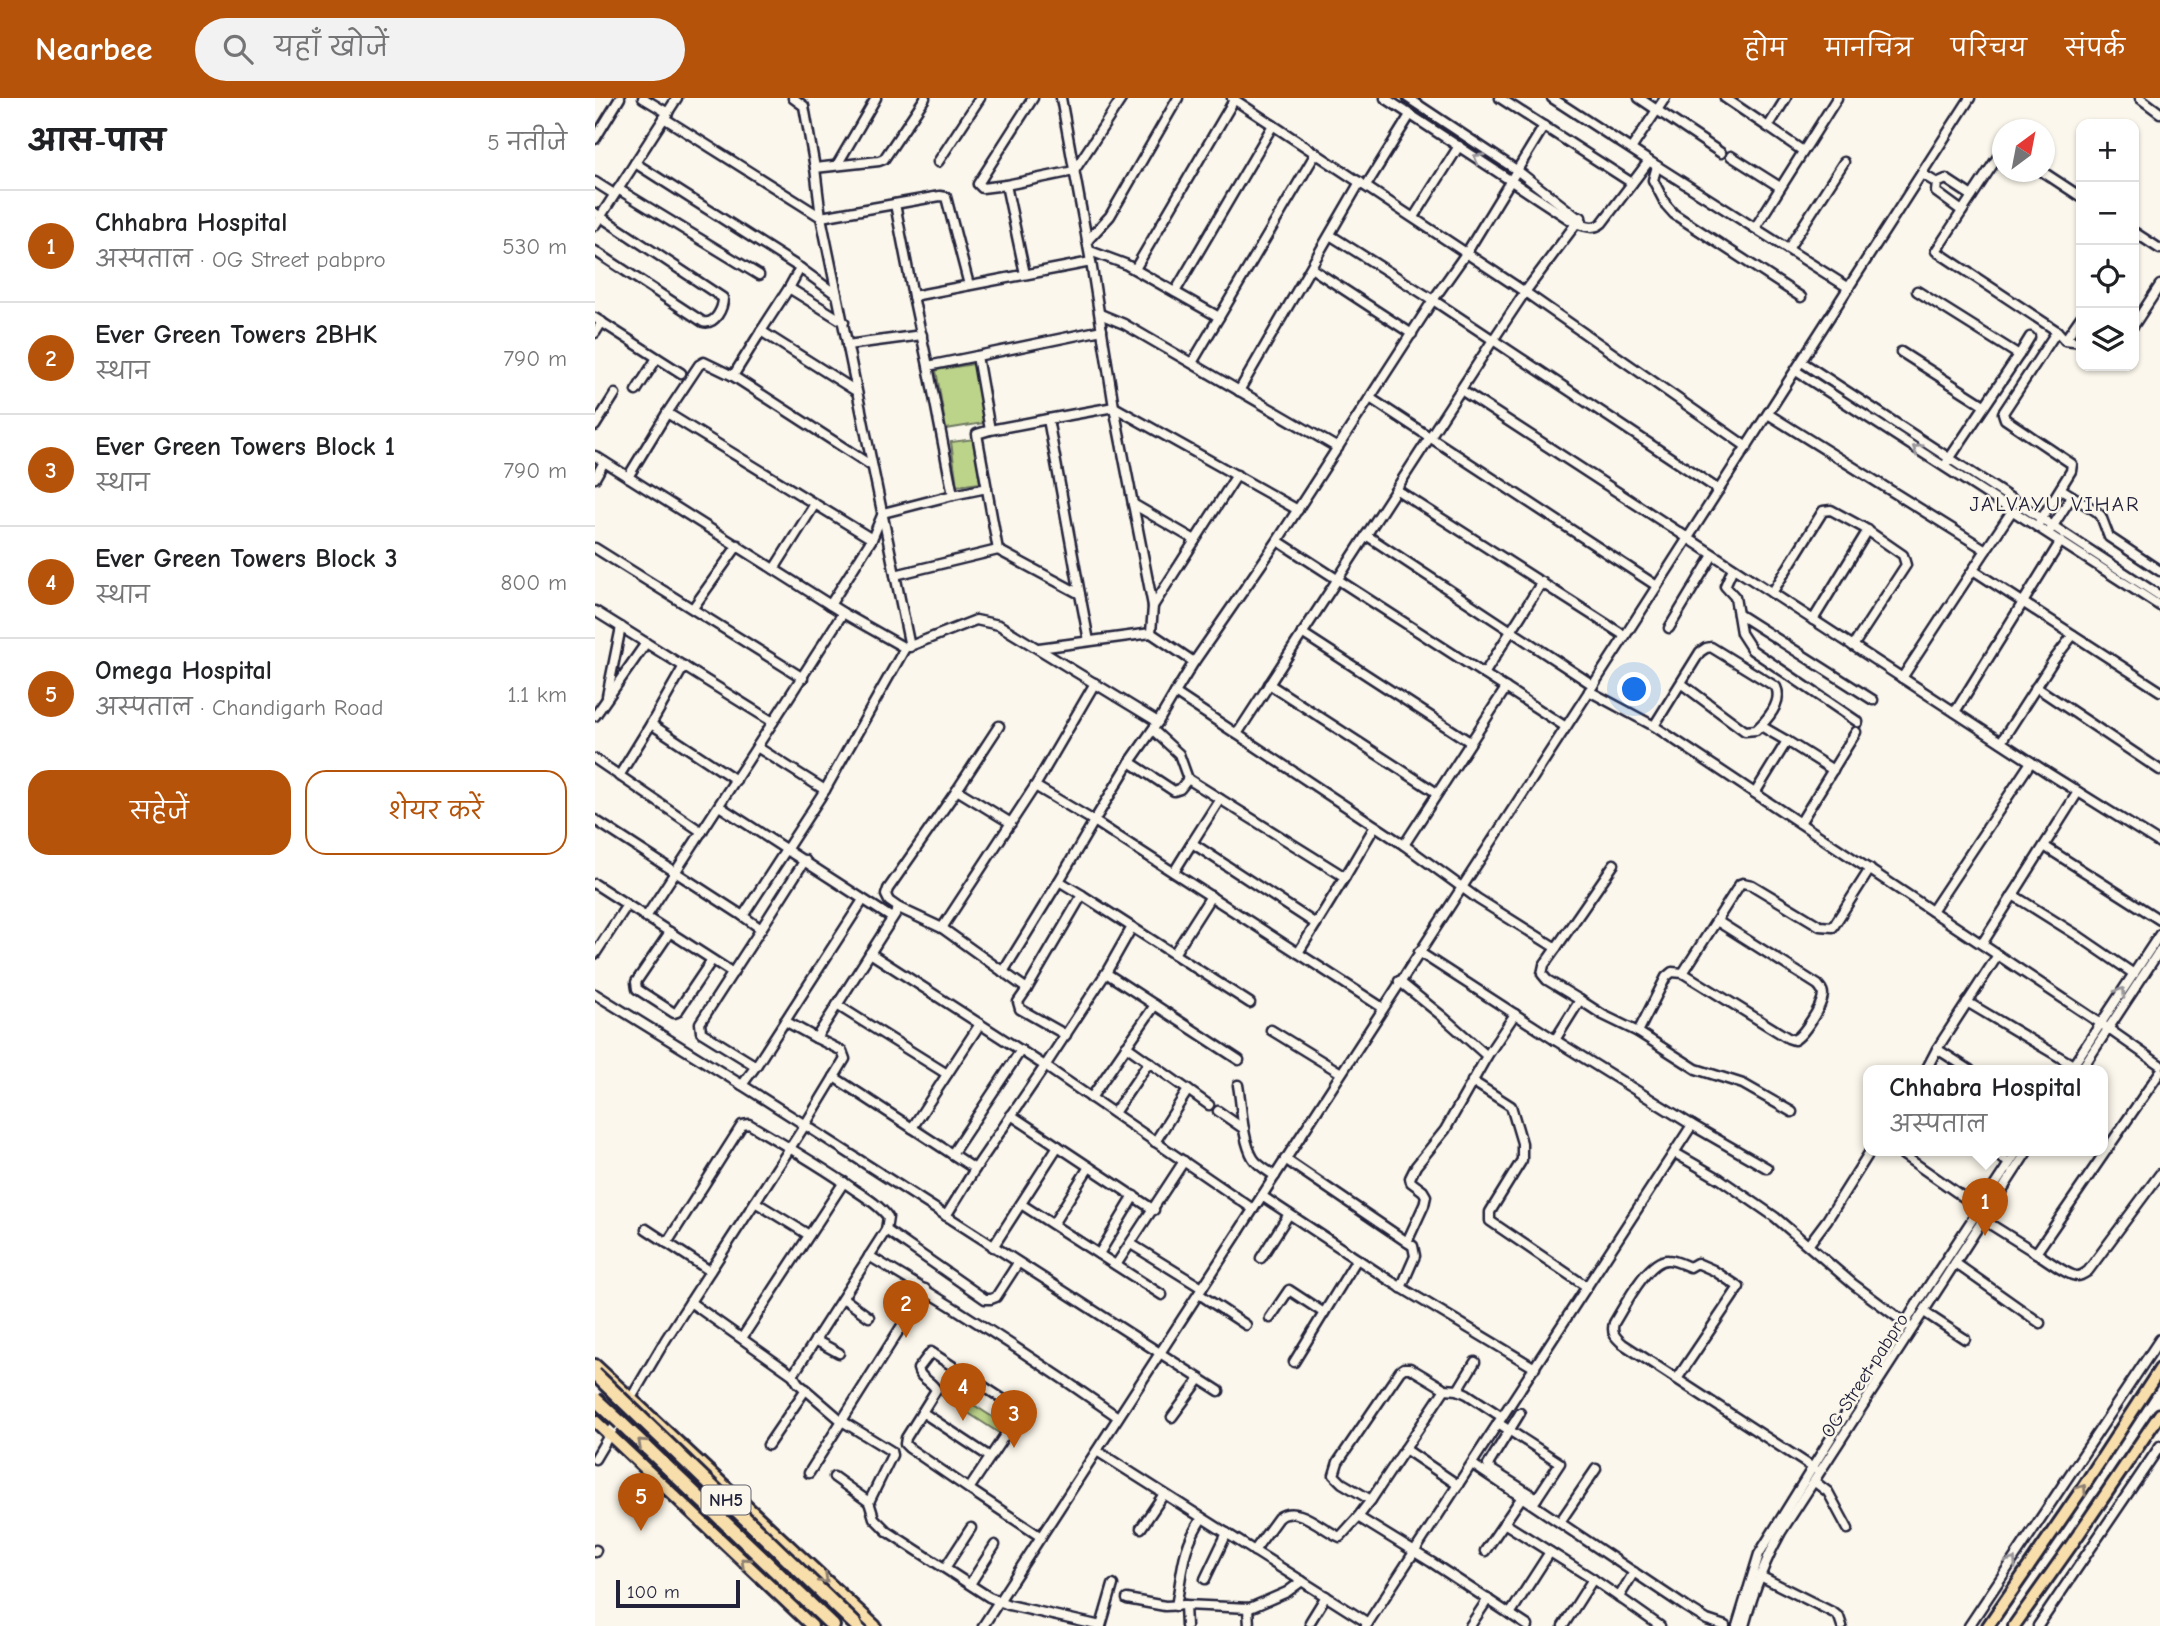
<!DOCTYPE html>
<html lang="hi">
<meta charset="utf-8">
<style>
:root{--surface:#fff;--page:#f2f2f2;--text:#202124;--muted:#757577;--line:#e0e0e0;--accent:#b45309}
body{margin:0;font-family:"Comic Neue","Playpen Sans Deva",sans-serif;background:var(--page);color:var(--text)}
.controls{position:absolute;right:21px;top:21px;display:grid;overflow:hidden;border-radius:14px;box-shadow:0 2px 5px #0004}
.controls button{width:63px;height:63px;display:grid;place-items:center;padding:0;border:0;border-bottom:2px solid var(--line);background:var(--surface);color:var(--text);font:35px sans-serif}
.compass{position:absolute;left:1397px;top:21px;width:63px;height:63px;border-radius:50%;background:var(--surface);box-shadow:0 2px 5px #0004;rotate:32deg}
.scale{position:absolute;left:21px;bottom:18px;width:124px;box-sizing:border-box;padding-left:7px;border:4px solid #22223b;border-top:0;font-size:19px;line-height:24px;white-space:nowrap;color:#22223b;-webkit-text-stroke:5px #fbf7ec;paint-order:stroke}
.you{position:absolute;left:1040px;top:592px;width:24px;height:24px;margin:-18px;border:5px solid #fff;border-radius:50%;background:#1a73e8;box-shadow:0 0 0 10px #1a73e833}
.badge{display:grid;place-items:center;width:46px;height:46px;border-radius:50%;background:var(--accent);color:#fff;font-size:23px;font-weight:700}
.pin{position:absolute;translate:-50% -58px;filter:drop-shadow(0 2px 4px #0008)}
.pin::after{content:'';position:absolute;top:37px;width:24px;height:21px;background:inherit;clip-path:polygon(0 0,100% 0,50% 100%)}
.popup{position:absolute;left:1268px;top:967px;width:245px;height:91px;box-sizing:border-box;display:grid;place-content:center;border-radius:14px;background:var(--surface);filter:drop-shadow(0 2px 5px #0005);font-size:23px;white-space:nowrap;color:var(--muted)}
.popup b{font-size:26px;color:var(--text)}
.popup::after{content:'';position:absolute;left:50%;top:100%;margin-left:-14px;border:14px solid transparent;border-top-color:var(--surface)}
.list{margin:0;padding:0;list-style:none}
h2{display:flex;justify-content:space-between;align-items:center;height:91px;margin:0;padding:0 28px;font-size:30px}
h2 small{font-size:23px;font-weight:400;color:var(--muted)}
.list li{display:grid;grid-template-columns:46px 1fr auto;gap:21px;align-items:center;box-sizing:border-box;height:112px;padding:0 28px;border-top:2px solid var(--line)}
.list b{display:block;font-size:26px;white-space:nowrap}
.list p{margin:0;font-size:23px;white-space:nowrap;color:var(--muted)}
.list em{font-size:23px;font-style:normal;color:var(--muted)}
.actions{display:flex;gap:14px;padding:21px 28px}
.actions a{flex:1;padding:16px 0;border:2px solid var(--accent);border-radius:21px;text-align:center;font-size:24px;color:var(--accent)}
.actions .main{background:var(--accent);color:#fff}
.icon{flex:none;width:38px;height:38px;fill:none;stroke:currentColor;stroke-width:2;stroke-linecap:round;stroke-linejoin:round}
.map{position:relative;flex:none;width:1565px;height:1528px;overflow:hidden}
header{display:flex;align-items:center;gap:42px;box-sizing:border-box;height:98px;padding:0 35px;background:var(--accent);color:#fff}
header strong{font-size:33px}
nav{display:flex;gap:38px;margin-inline-start:auto;font-size:24px}
.search{width:490px;height:63px;background:var(--page);display:flex;align-items:center;gap:18px;box-sizing:border-box;padding:0 24px;border-radius:38px;color:var(--muted);font-size:26px}
main{display:flex}
aside{flex:1;background:var(--surface)}
.map>svg:first-child{display:block}
.green{fill:#bcd38a;stroke:#6f7a62;stroke-width:2}
.lines{fill:none;stroke-linecap:round;stroke-linejoin:round}
.minor-casing{stroke:#22223b;stroke-width:13}
.major-casing{stroke:#22223b;stroke-width:16}
.highway-casing{stroke:#22223b;stroke-width:18}
.minor{stroke:#fbf7ec;stroke-width:8}
.major{stroke:#f8deab;stroke-width:10}
.highway{stroke:#f8deab;stroke-width:12}
.highway-bridge-casing{stroke:#22223b;stroke-width:18;stroke-linecap:butt}
.highway-bridge{stroke:#f8deab;stroke-width:12}
.oneway{stroke:#99979c}
.oneway2{stroke:#8d8073}
.labels{text-anchor:middle;stroke-width:5;stroke-linejoin:round;paint-order:stroke}
.shield{fill:#fbf7ec;stroke:#636270;stroke-width:2}
.shield-label{font-size:18px;font-weight:bold;fill:#22223b}
.street-label{font-size:19px;fill:#22223b;stroke:#fbf7ec}
.neighbourhood-label{font-size:21px;letter-spacing:2px;fill:#22223b;stroke:#fbf7ec}
</style>
<header>
<strong>Nearbee</strong>
<div class="search"><svg class="icon" aria-label="search" viewBox="0 0 24 24"><circle cx="10" cy="10" r="6"/><path d="M15 15l6 6"/></svg>यहाँ खोजें</div>
<nav><a>होम</a><a>मानचित्र</a><a>परिचय</a><a>संपर्क</a></nav>
</header>
<main>
<aside>
<h2>आस-पास<small>5 नतीजे</small></h2>
<ul class="list">
<li><span class="badge">1</span><div><b>Chhabra Hospital</b><p>अस्पताल · OG Street pabpro</p></div><em>530 m</em></li>
<li><span class="badge">2</span><div><b>Ever Green Towers 2BHK</b><p>स्थान</p></div><em>790 m</em></li>
<li><span class="badge">3</span><div><b>Ever Green Towers Block 1</b><p>स्थान</p></div><em>790 m</em></li>
<li><span class="badge">4</span><div><b>Ever Green Towers Block 3</b><p>स्थान</p></div><em>800 m</em></li>
<li><span class="badge">5</span><div><b>Omega Hospital</b><p>अस्पताल · Chandigarh Road</p></div><em>1.1 km</em></li>
</ul>
<div class="actions"><a class="main">सहेजें</a><a>शेयर करें</a></div>
</aside>
<div class="map">
<svg width="1565" height="1528" viewBox="0 0 1565 1528">
<rect width="100%" height="100%" fill="#fbf7ec"/>
<filter id="ink" filterUnits="userSpaceOnUse"><feTurbulence type="fractalNoise" baseFrequency=".0143" numOctaves="2"/><feDisplacementMap in="SourceGraphic" scale="14" xChannelSelector="R" yChannelSelector="G"/><feConvolveMatrix kernelMatrix="1 2 1 2 8 2 1 2 1" color-interpolation-filters="sRGB"/></filter>
<g filter="url(#ink)">
<!-- green -->
<g class="green">
<path d="M379,266L389,325L351,331L341,272Z"/>
<path d="M379,341L385,385L362,388L356,344Z"/>
<path d="M349,1288L410,1327L404,1335L344,1296Z"/>
</g>
<g class="lines">
<defs>
<g id="minor">
<path d="M48,0L73,15"/>
<path d="M198,0L209,8L220,70L226,119L315,549"/>
<path d="M466,0L496,164"/>
<path d="M637,0L930,194L1152,349"/>
<path d="M790,0L980,125C991,128 999,132 1007,125L1054,63L1254,190"/>
<path d="M813,0L923,73L987,123"/>
<path d="M905,0L1037,85"/>
<path d="M957,0L1054,63"/>
<path d="M1044,0L1126,55"/>
<path d="M1130,0L1173,29L1191,0"/>
<path d="M1545,0L1565,15"/>
<path d="M69,20L226,119L345,98L351,99L374,187"/>
<path d="M1173,29L1208,53"/>
<path d="M0,41L25,0"/>
<path d="M1036,51L1070,0"/>
<path d="M1408,51L1341,153L1462,233L1408,315L1410,321L1477,366L1476,373L1442,428"/>
<path d="M1136,58L1185,89"/>
<path d="M343,64L385,0"/>
<path d="M40,65L205,170L242,197"/>
<path d="M242,67L281,0"/>
<path d="M1062,68L1058,82L1071,107L1079,116L1206,199"/>
<path d="M220,70L284,63L289,61L330,0"/>
<path d="M1448,74L1486,99"/>
<path d="M1327,76L1342,85L1351,81L1377,98"/>
<path d="M0,84L19,96"/>
<path d="M1342,85L1341,94L1367,113"/>
<path d="M411,87L387,90L383,86L438,0"/>
<path d="M771,88L815,17"/>
<path d="M23,91L164,177"/>
<path d="M300,106L318,198"/>
<path d="M0,115L128,200C128,211 120,227 108,224L0,153"/>
<path d="M819,119L864,48"/>
<path d="M0,127L82,0"/>
<path d="M1160,130L1242,0"/>
<path d="M1539,134L1565,151"/>
<path d="M735,137L838,202L1124,392"/>
<path d="M492,143L515,118L583,0"/>
<path d="M1193,151L1249,64"/>
<path d="M495,153L530,166L624,219"/>
<path d="M716,170L817,236"/>
<path d="M540,171L639,2"/>
<path d="M430,176L411,87L479,73L527,0"/>
<path d="M194,190L205,170"/>
<path d="M1322,193L1424,257L1352,364"/>
<path d="M580,194L678,27"/>
<path d="M505,216L529,226L743,350"/>
<path d="M0,220L86,275"/>
<path d="M1539,227L1565,187"/>
<path d="M166,233L194,190L249,224"/>
<path d="M1462,233L1470,242L1486,219"/>
<path d="M0,235L7,224"/>
<path d="M1470,242L1486,244"/>
<path d="M252,247L327,237"/>
<path d="M1306,254L1389,307"/>
<path d="M1424,257L1435,239"/>
<path d="M382,258L507,232"/>
<path d="M1207,264L1565,498"/>
<path d="M597,265L721,55"/>
<path d="M333,268L318,198L496,164L519,309L558,508L556,535"/>
<path d="M1201,273L1565,508"/>
<path d="M138,278L166,233L261,293"/>
<path d="M866,292L1453,675L1565,745"/>
<path d="M41,293L62,260"/>
<path d="M644,293L765,84"/>
<path d="M775,300L1062,488"/>
<path d="M72,315L104,267L109,264L138,278L277,368"/>
<path d="M1173,316L1391,452L1417,413"/>
<path d="M453,321L519,309L703,412"/>
<path d="M0,328L20,296"/>
<path d="M395,332L453,321L485,496"/>
<path d="M0,358L248,515L310,550"/>
<path d="M33,379L72,315L277,441"/>
<path d="M0,380L9,364"/>
<path d="M392,390L358,397L333,268L382,258L395,332L382,336L403,452L485,496L494,543"/>
<path d="M1466,391L1501,413L1506,418L1514,439L1565,473"/>
<path d="M802,392L1030,538"/>
<path d="M538,406L600,442"/>
<path d="M1456,431L1477,398"/>
<path d="M771,437L998,587"/>
<path d="M683,443L971,629"/>
<path d="M0,450L208,580"/>
<path d="M1138,470L1130,488L1140,499L1146,535L1157,552L1263,624"/>
<path d="M179,471L220,406"/>
<path d="M1378,472L1565,593"/>
<path d="M300,477L403,452"/>
<path d="M1177,495L1228,413L1236,412L1269,430L1308,457L1311,467L1258,548"/>
<path d="M235,507L277,441L288,415L358,397"/>
<path d="M558,508L642,377"/>
<path d="M98,510L143,447"/>
<path d="M0,513L178,624L248,515"/>
<path d="M1143,516L1278,602"/>
<path d="M1218,522L1273,432"/>
<path d="M1074,530L1118,457"/>
<path d="M707,535L875,644"/>
<path d="M444,550L556,535L599,564L580,595"/>
<path d="M599,564L681,445L838,202L872,154L949,28"/>
<path d="M889,576L947,484"/>
<path d="M1307,580L1391,452"/>
<path d="M500,585L440,688L499,723L535,664L563,624"/>
<path d="M674,586L842,695"/>
<path d="M1441,589L1565,672"/>
<path d="M994,593L1059,628L1505,925L1565,967"/>
<path d="M12,598L26,529"/>
<path d="M1360,614L1466,443"/>
<path d="M0,618L51,545"/>
<path d="M56,626L141,682"/>
<path d="M404,628L362,692L416,725"/>
<path d="M1059,628L1105,554L1111,550L1116,549L1181,589C1188,604 1172,622 1161,632L1150,633L1087,586"/>
<path d="M558,632L584,656L593,681"/>
<path d="M642,636L898,242L930,194L986,119"/>
<path d="M1192,643L1238,672"/>
<path d="M1406,644L1458,563L1478,537"/>
<path d="M162,649L230,692"/>
<path d="M0,661L107,734"/>
<path d="M535,664L579,693L585,691L593,681L750,779L721,826L597,745L579,774"/>
<path d="M24,678L56,626L89,568"/>
<path d="M440,688L347,830L304,810L221,940L247,953L250,961L210,1027L624,1293"/>
<path d="M1160,695L1192,643L1166,628"/>
<path d="M124,708L297,820"/>
<path d="M0,722L148,818"/>
<path d="M1205,725L1261,634"/>
<path d="M597,745L625,701"/>
<path d="M809,747L911,590"/>
<path d="M1449,748L1565,822"/>
<path d="M750,779L780,728"/>
<path d="M0,786L138,875"/>
<path d="M487,797L655,905"/>
<path d="M1418,797L1485,839L1539,876"/>
<path d="M304,810L294,803L291,797L293,791L362,692"/>
<path d="M1337,813L1436,664"/>
<path d="M51,819L178,624"/>
<path d="M347,830L432,891L487,797L464,783L499,723L788,910"/>
<path d="M166,831L210,762"/>
<path d="M75,834L41,884L42,891L79,915L82,914L117,862"/>
<path d="M1387,846L1483,694"/>
<path d="M961,850L1019,766"/>
<path d="M275,855L450,968L380,1071L351,1118"/>
<path d="M703,855L721,826"/>
<path d="M0,856L32,807"/>
<path d="M579,856L616,798"/>
<path d="M408,874L464,783"/>
<path d="M511,875L537,829"/>
<path d="M1088,875L1145,786L1148,785L1157,787L1225,828L1238,829L1275,771"/>
<path d="M804,883L847,918L892,958"/>
<path d="M432,891L423,904L425,911L471,937"/>
<path d="M0,896L147,987"/>
<path d="M985,902L1008,917L1043,934L1101,971L1148,986L1197,1014"/>
<path d="M1372,904L1478,967"/>
<path d="M242,907L352,976"/>
<path d="M190,923L221,940"/>
<path d="M676,932L746,975"/>
<path d="M1043,934L1071,879L1077,874L1088,875L1193,940L1199,942C1208,938 1227,908 1228,897C1228,892 1226,891 1223,887L1122,823"/>
<path d="M531,948L593,992L560,1044"/>
<path d="M644,962L511,875L450,968L658,1111"/>
<path d="M161,968L268,802"/>
<path d="M1331,972L1342,951"/>
<path d="M1375,972L1342,951L1403,857"/>
<path d="M1475,972L1565,836"/>
<path d="M1486,972L1565,852"/>
<path d="M239,979L380,1071"/>
<path d="M877,983L916,1008L927,1045V1062L895,1114V1123L992,1189"/>
<path d="M643,987C647,1009 647,1041 658,1060C662,1067 673,1073 680,1078"/>
<path d="M593,992L614,1007"/>
<path d="M496,1000L560,907"/>
<path d="M623,1013L649,1031"/>
<path d="M519,1015L554,964"/>
<path d="M416,1017L559,1112"/>
<path d="M1097,1027L1172,1070"/>
<path d="M317,1030L385,926"/>
<path d="M1301,1052L1384,1110"/>
<path d="M1395,1052L1414,1065"/>
<path d="M1080,1055L1125,1081L1180,1119L1258,1186L1313,1227"/>
<path d="M357,1056L426,952"/>
<path d="M690,1061L818,1148L820,1158L806,1190"/>
<path d="M667,1098L797,1184L940,1270"/>
<path d="M160,1104L214,1137"/>
<path d="M426,1106L567,1197"/>
<path d="M1387,1121L1441,1155L1565,974"/>
<path d="M458,1126L494,1069"/>
<path d="M51,1131L115,1173"/>
<path d="M291,1132L390,1201H396L401,1199L423,1165"/>
<path d="M812,1144L829,1107L831,1098L828,1093L816,1084L815,1080L821,1068L850,1032L892,958L920,916"/>
<path d="M72,1145L147,1027L154,1026C190,1047 226,1068 260,1092C272,1100 285,1108 293,1119L291,1132L198,1277L95,1204"/>
<path d="M536,1146L607,1190"/>
<path d="M1214,1146L1232,1122L1276,1052"/>
<path d="M398,1149L463,1048"/>
<path d="M1441,1155C1450,1160 1473,1178 1482,1178C1486,1178 1490,1175 1493,1173L1565,1076"/>
<path d="M504,1156L539,1098"/>
<path d="M274,1158C360,1209 442,1262 523,1319"/>
<path d="M666,1160L694,1116"/>
<path d="M1360,1165L1445,1225"/>
<path d="M521,1167L589,1063"/>
<path d="M604,1196L651,1227"/>
<path d="M248,1200L274,1219"/>
<path d="M1329,1214L1370,1241"/>
<path d="M675,1220L694,1192L729,1215"/>
<path d="M147,1240L249,1084"/>
<path d="M220,1242L244,1255"/>
<path d="M699,1264L762,1161"/>
<path d="M198,1277L203,1285L247,1323L296,1353L297,1357L274,1404L279,1420L292,1433L394,1499L414,1507L506,1528"/>
<path d="M1082,1281L1144,1189L1118,1172L1102,1165L1095,1169C1089,1167 1080,1162 1073,1162C1053,1161 1029,1209 1019,1225C1016,1235 1020,1239 1028,1246L1220,1371"/>
<path d="M863,1292L880,1264"/>
<path d="M327,1314L395,1359"/>
<path d="M925,1315L893,1367L895,1371L942,1400"/>
<path d="M577,1319L605,1281"/>
<path d="M907,1319L872,1296L863,1292L850,1291L815,1270H809L805,1273L743,1364L739,1377L747,1385L776,1402L763,1419L836,1464L933,1528"/>
<path d="M903,1325L965,1365L938,1406"/>
<path d="M173,1347L211,1291"/>
<path d="M810,1351L863,1387"/>
<path d="M502,1353L773,1525"/>
<path d="M0,1361L71,1241L210,1027L147,987L161,968L106,934L105,925L166,831L148,818L230,692L310,550L381,522L404,527L563,624L580,595L809,747L883,801L961,850L949,867L947,876L952,882L985,902L960,942"/>
<path d="M877,1366L1091,1509L1112,1522L1130,1528"/>
<path d="M214,1375L330,1191"/>
<path d="M239,1379L274,1404"/>
<path d="M1220,1384L1233,1394L1253,1431"/>
<path d="M374,1391L314,1350L310,1346L311,1340L341,1292C337,1283 325,1281 323,1271L336,1254L426,1313L374,1391L446,1439"/>
<path d="M776,1402L850,1291"/>
<path d="M965,1424L1001,1371"/>
<path d="M909,1425L998,1481L968,1528"/>
<path d="M546,1430L569,1396"/>
<path d="M659,1453L683,1420C703,1405 727,1432 745,1439L763,1419"/>
<path d="M890,1453L927,1399"/>
<path d="M0,1454L1,1452"/>
<path d="M350,1470L376,1430"/>
<path d="M1165,1478L1239,1515L1244,1519L1247,1528"/>
<path d="M610,1481L632,1435"/>
<path d="M998,1481L1024,1499L1039,1474"/>
<path d="M375,1486L400,1447"/>
<path d="M1024,1499L1065,1528"/>
<path d="M532,1501L570,1508L590,1507L591,1528"/>
<path d="M590,1507L655,1510L692,1494L707,1483"/>
<path d="M581,1508C588,1472 586,1452 607,1420"/>
<path d="M653,1510L654,1528"/>
<path d="M915,1516L955,1454"/>
<path d="M715,1524L731,1498"/>
<path d="M388,1528L1030,538L1375,0"/>
<path d="M506,1528L518,1487"/>
<path d="M771,1528L1097,1027L960,942L824,854"/>
<path d="M875,1528L893,1501"/>
<path d="M1142,1528L1164,1456L1255,1309L1280,1275L1323,1204L1423,1052"/>
<path d="M1149,1528C1158,1495 1169,1464 1186,1434L1433,1052"/>
<path d="M1374,1528L1565,1241"/>
<path d="M1443,1528L1565,1348"/>
</g>
<g id="major">
<path d="M0,1267L280,1528"/>
<path d="M0,1323L217,1528"/>
<path d="M1393,1528L1487,1391L1565,1271"/>
<path d="M1419,1528L1477,1446L1565,1316"/>
</g>
<path id="highway" d="M26,1325L238,1528"/>
</defs>
<!-- minor casing -->
<use href="#minor" class="minor-casing"/>
<!-- major casing -->
<use href="#major" class="major-casing"/>
<!-- highway casing -->
<use href="#highway" class="highway-casing"/>
<!-- minor -->
<use href="#minor" class="minor"/>
<!-- major -->
<use href="#major" class="major"/>
<!-- highway -->
<use href="#highway" class="highway"/>
<defs>
<g id="highway-bridge">
<path d="M0,1276L262,1528"/>
<path d="M0,1301L26,1325"/>
</g>
</defs>
<!-- highway-bridge casing -->
<use href="#highway-bridge" class="highway-bridge-casing"/>
<!-- highway-bridge -->
<use href="#highway-bridge" class="highway-bridge"/>
</g>
<!-- one-way arrows -->
<defs><path id="oneway-chevron" d="M-2-3.5L2.5 0L-2 3.5" fill="none" stroke-width="1.6" stroke-linecap="round" stroke-linejoin="round" transform="scale(1.75)"/></defs>
<g class="oneway">
<use href="#oneway-chevron" transform="translate(883 60) rotate(-147)"/>
<use href="#oneway-chevron" transform="translate(1322 351) rotate(-147)"/>
<use href="#oneway-chevron" transform="translate(1526 894) rotate(-55)"/>
<use href="#oneway-chevron" transform="translate(1417 1464) rotate(-56)"/>
</g>
<g class="oneway2">
<use href="#oneway-chevron" transform="translate(47 1345) rotate(-137)"/>
<use href="#oneway-chevron" transform="translate(1487 1391) rotate(-56)"/>
<use href="#oneway-chevron" transform="translate(150 1464) rotate(-137)"/>
<use href="#oneway-chevron" transform="translate(229 1481) rotate(43)"/>
</g>
</g>
<g class="labels">
<!-- shield labels -->
<rect class="shield" x="106.5" y="1387.5" width="49" height="29" rx="5"/>
<g class="shield-label">
<text x="131" y="1408">NH5</text>
</g>
<!-- street labels -->
<g class="street-label">
<text transform="translate(1269 1277) rotate(-57)" y="7">OG Street pabpro</text>
</g>
<!-- neighbourhood labels -->
<g class="neighbourhood-label">
<text x="1460" y="413">JALVAYU VIHAR</text>
</g>
</g>
</svg>
<div class="controls">
<button>+</button>
<button>−</button>
<button><svg class="icon" aria-label="locate" viewBox="0 0 24 24"><circle cx="12" cy="12" r="6"/><path d="M12 2v4M12 18v4M2 12h4M18 12h4"/></svg></button>
<button><svg class="icon" aria-label="layers" viewBox="0 0 24 24"><path d="M12 4l9 5-9 5-9-5zM3 14l9 5 9-5"/></svg></button>
</div>
<svg class="compass" viewBox="-18 -18 36 36"><path d="M0-13l5 13h-10z" fill="#e53935"/><path d="M0 13l5-13h-10z" fill="#757577"/></svg>
<div class="scale">100 m</div>
<div class="you"></div>
<div class="pin badge" style="left:1390px;top:1138px">1</div>
<div class="popup"><b>Chhabra Hospital</b>अस्पताल</div>
<div class="pin badge" style="left:311px;top:1240px">2</div>
<div class="pin badge" style="left:419px;top:1350px">3</div>
<div class="pin badge" style="left:368px;top:1323px">4</div>
<div class="pin badge" style="left:46px;top:1433px">5</div>
</div>
</main>
